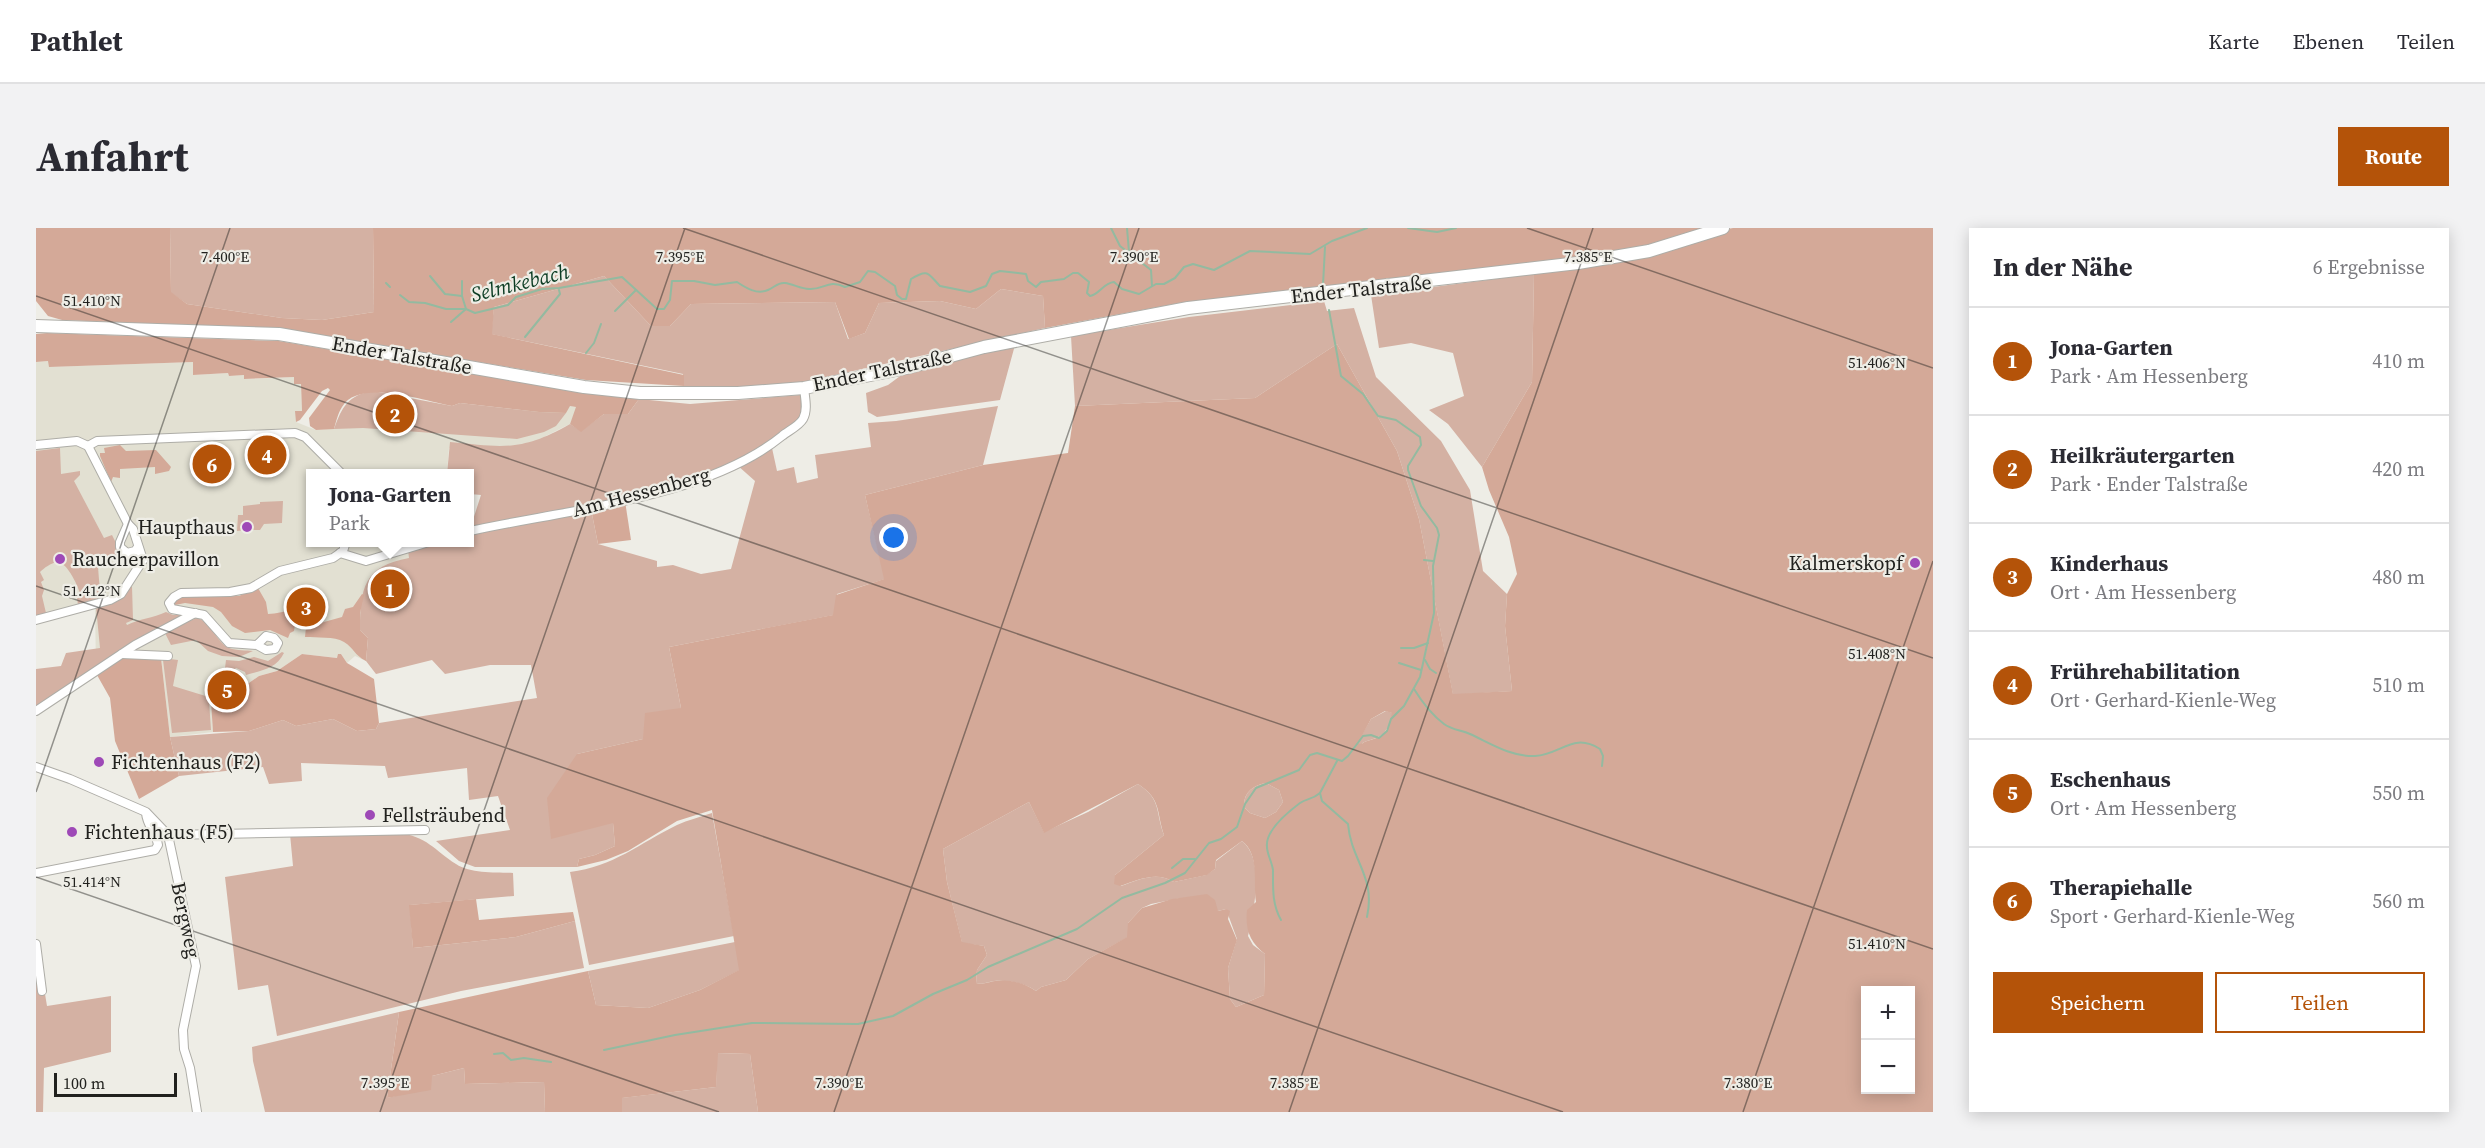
<!DOCTYPE html>
<html lang="de">
<meta charset="utf-8">
<style>
:root{--surface:#fff;--page:#f2f2f3;--text:#2b2b33;--muted:#7c7c81;--line:#e1e1e2;--accent:#b45309}
body{margin:0;font-family:"Source Serif 4",serif;background:var(--page);color:var(--text)}
.controls{position:absolute;right:18px;bottom:18px;display:grid;overflow:hidden;border-radius:0px;box-shadow:0 3px 15px #0003}
.controls button{width:54px;height:54px;display:grid;place-items:center;padding:0;border:0;border-bottom:2px solid var(--line);background:var(--surface);color:var(--text);font:30px sans-serif}
.scale{position:absolute;left:18px;bottom:15px;width:123px;box-sizing:border-box;padding-left:6px;border:3px solid #21211e;border-top:0;font-size:16px;line-height:21px;white-space:nowrap;color:#21211e;-webkit-text-stroke:4px #eeede6;paint-order:stroke}
.you{position:absolute;left:858px;top:310px;width:21px;height:21px;margin:-15px;border:4px solid #fff;border-radius:50%;background:#1a73e8;box-shadow:0 0 0 9px #1a73e833}
.badge{display:grid;place-items:center;width:39px;height:39px;border-radius:50%;background:var(--accent);color:#fff;font-size:20px;font-weight:700}
.pin{position:absolute;translate:-50% -50%;border:3px solid #fff;box-shadow:0 2px 6px #0006}
.popup{position:absolute;left:270px;top:241px;width:168px;height:78px;box-sizing:border-box;display:grid;place-content:center;border-radius:0px;background:var(--surface);filter:drop-shadow(0 2px 4px #0005);font-size:20px;white-space:nowrap;color:var(--muted)}
.popup b{font-size:22px;color:var(--text)}
.popup::after{content:'';position:absolute;left:50%;top:100%;margin-left:-12px;border:12px solid transparent;border-top-color:var(--surface)}
.list{margin:0;padding:0;list-style:none}
h2{display:flex;justify-content:space-between;align-items:center;height:78px;margin:0;padding:0 24px;font-size:26px}
h2 small{font-size:20px;font-weight:400;color:var(--muted)}
.list li{display:grid;grid-template-columns:39px 1fr auto;gap:18px;align-items:center;box-sizing:border-box;height:108px;padding:0 24px;border-top:2px solid var(--line)}
.list b{display:block;font-size:22px;white-space:nowrap}
.list p{margin:0;font-size:20px;white-space:nowrap;color:var(--muted)}
.list em{font-size:20px;font-style:normal;color:var(--muted)}
.actions{display:flex;gap:12px;padding:18px 24px}
.actions a{flex:1;padding:14px 0;border:2px solid var(--accent);border-radius:0px;text-align:center;font-size:21px;color:var(--accent)}
.actions .main{background:var(--accent);color:#fff}
.map{position:relative;flex:none;width:1897px;height:884px;overflow:hidden;border-radius:0px}
header{display:flex;align-items:center;gap:36px;box-sizing:border-box;height:84px;padding:0 30px;background:var(--surface);border-bottom:2px solid var(--line)}
header strong{font-size:28px}
nav{display:flex;gap:33px;margin-inline-start:auto;font-size:21px}
.intro{display:flex;align-items:center;justify-content:space-between;box-sizing:border-box;height:144px;padding:0 36px}
h1{margin:0;font-size:42px}
.button{padding:15px 27px;border-radius:0px;background:var(--accent);color:#fff;font-size:21px;font-weight:700}
main{display:flex;gap:36px;padding:0 36px}
aside{flex:1;background:var(--surface);border-radius:0px;box-shadow:0 3px 15px #0003}
.map>svg:first-child{display:block}
.built{fill:#e2e0d2}
.green{fill:#d4b1a3}
.forest{fill:#d4a998;fill-rule:evenodd}
.lines{fill:none;stroke-linecap:round;stroke-linejoin:round}
.stream{stroke:#93baa0;stroke-width:2}
.street-casing{stroke:#aeada7;stroke-width:10}
.secondary-casing{stroke:#aeada7;stroke-width:14}
.street{stroke:#fff;stroke-width:8}
.secondary{stroke:#fff;stroke-width:12}
.ticks{fill:none;stroke:#21211e;stroke-width:1.5;stroke-opacity:0.45}
.poi-dot{fill:#9e49b7;stroke:#eeede6;stroke-width:2}
.labels{text-anchor:middle;stroke-width:4.5;stroke-linejoin:round;paint-order:stroke}
.street-label{font-size:20px;fill:#21211e;stroke:#eeede6}
.poi-label{font-size:20px;fill:#21211e;stroke:#eeede6;text-anchor:start}
.water-label{font-size:21px;font-style:italic;fill:#0b3c23;stroke:#eeede6}
.ticks-label{font-size:15px;text-anchor:middle;fill:#21211e;stroke:#eeede6;stroke-width:4.5;stroke-linejoin:round;paint-order:stroke}
</style>
<header>
<strong>Pathlet</strong>
<nav><a>Karte</a><a>Ebenen</a><a>Teilen</a></nav>
</header>
<div class="intro"><h1>Anfahrt</h1><a class="button">Route</a></div>
<main>
<div class="map">
<svg width="1897" height="884" viewBox="0 0 1897 884">
<rect width="100%" height="100%" fill="#eeede6"/>
<!-- built -->
<path class="built" d="M13,133V139L157,134V147L192,145L193,148L208,147L209,151L258,149V156L265,155L266,183L260,194L280,202L534,178L541,179L534,196L498,214L481,218L413,220L411,245L274,246V314L375,315L374,330L325,402L330,433L319,428L311,435L305,426L302,430L266,426L241,443L223,448L210,457V472L192,476L175,474L177,504L134,509L125,430L60,441L59,380L0,389V134Z"/>
<!-- green -->
<g class="green">
<path d="M134,0H337L338,84L286,92L246,90L151,76L135,65Z"/>
<path d="M1498,46L1496,154L1446,239L1412,196L1393,182L1428,168L1417,125L1375,115L1343,120L1335,67Z"/>
<path d="M568,48L615,98H634L655,76L799,74L812,111L829,105L843,75L904,73L940,81L965,61L1007,68L1009,100L768,154L703,160L648,158L647,146L455,106L458,79Z"/>
<path d="M1288,73L1291,83L1318,80L1340,149L1405,213L1434,262L1447,343L1471,366L1469,398L1476,463L1417,467L1383,291L1361,223L1301,116L1219,170L1039,178L1035,108L1153,89Z"/>
<path d="M979,117L964,172L841,189L832,184L830,165L852,157L871,143Z"/>
<path d="M337,163L416,178L424,175L503,184L530,185L520,198L508,204L481,211L327,200L298,201C306,179 312,167 337,163Z"/>
<path d="M764,167C766,170 769,176 769,180C769,191 757,197 749,203C667,268 535,281 434,301L445,267L434,266V246H411L414,214C467,219 485,224 534,196L545,203L568,186H592L603,171L654,176Z"/>
<path d="M962,178L947,237L829,267L849,351L801,366L798,387L633,419L645,480L607,511L541,526L577,595L579,618L559,627L543,631L541,639H439L423,633L400,613L474,602L462,568L433,572L431,540L352,550L349,538L265,535L266,553L233,556L227,539L143,548L134,509L213,503L247,492L260,498L297,491L321,503L340,501L343,495L501,470L495,437H454L409,446L396,432L340,446L330,433L332,410L324,402C324,360 328,338 373,330L372,322L398,315L434,314V304L555,281L562,316L621,333V339L637,337L665,346L695,341L719,253L701,237L736,220L741,243L758,239L761,255L782,250L779,227L835,219L832,195L860,193Z"/>
<path d="M24,220L25,246L44,243V247L38,253L68,310L76,307L80,315L99,327L100,330L90,339L88,334L73,329L70,332L67,327L51,329L50,332L55,338L62,339C63,350 63,360 67,370L42,377L41,370L45,368C43,360 31,333 21,334C15,335 8,340 4,344L8,352L5,354L8,362L6,368L10,385L0,388V223Z"/>
<path d="M247,273L246,295L228,296L224,302H215L214,296H211V302L201,303L202,287H207V278L224,276V274Z"/>
<path d="M96,358L97,392L90,395L91,397C103,391 117,390 130,384L137,387H152L0,481V441L25,438L30,425L64,420L60,379L86,368Z"/>
<path d="M161,390C177,395 179,413 193,420C201,423 210,422 217,423L203,429L186,428L172,423L160,412L135,417L128,403Z"/>
<path d="M246,424L248,425C240,441 226,442 210,447L209,444L200,440L198,442L189,440L190,432L203,433L218,429L232,433Z"/>
<path d="M134,431L142,432L137,458L176,470V473H173L175,502L136,505L127,432Z"/>
<path d="M1350,483L1357,485C1350,505 1350,507 1331,513C1322,516 1330,517 1321,515L1335,491Z"/>
<path d="M1230,555L1243,562L1247,574L1240,584L1229,590L1214,585L1208,579C1207,565 1217,557 1230,555Z"/>
<path d="M1102,556C1126,572 1119,583 1128,607L1079,647L1085,658C1103,652 1120,643 1138,654L1170,647L1179,641L1180,633L1206,613C1229,631 1218,683 1212,708L1217,717L1229,726L1228,767L1200,779L1194,771L1192,740L1201,711L1190,681L1182,683L1145,670L1115,676L1106,680L1092,695V709L1052,731L1030,752L1005,759L1000,763C988,755 973,752 958,753C951,754 948,757 940,755L941,742L951,727L948,718L926,715L911,654L907,621L993,574L1008,604L1052,584Z"/>
<path d="M676,585L698,708L553,737L534,644C577,639 604,615 641,597C652,592 664,589 676,585Z"/>
<path d="M362,605C391,608 398,622 420,636C435,646 459,644 477,645L478,668L374,677L377,720L480,709L539,693L548,740L425,763L241,808L232,757L202,762L189,649L257,638L254,606Z"/>
<path d="M699,714L704,742L664,762L612,780L560,777L552,743Z"/>
<path d="M0,737L4,767L9,766L11,778L75,768V824L8,840L7,884H0Z"/>
<path d="M363,784L351,870L371,865L396,848L428,840L429,856L508,854L509,884H229L217,833L216,819Z"/>
<path d="M681,825L714,826L722,884H586L585,870L680,859Z"/>
</g>
<!-- forest -->
<g class="forest">
<path d="M0,0H134L135,64L151,76L246,90L286,92L338,84L337,0H1668L1611,19L1485,38L1149,74L1009,100L1007,68L965,61L940,81L904,73L843,75L829,105L813,111L799,74L655,76L634,98H615L568,48L458,79L456,106L648,147V158L550,152L243,101L26,92L12,88L0,73Z"/>
<path d="M1697,0H1897V884H722L714,826L682,825L680,859L586,870V884H509L508,854L429,856L428,840L396,848L395,862L351,870L363,784L552,743L560,777L612,780L664,762L703,742L676,582L641,593L592,623L570,632L541,639L543,631L559,627L579,618L577,595L515,611L511,570L541,526L607,511L609,485L645,480L633,419L797,387L800,367L848,351L829,267L947,237L1032,225L1039,178L1219,170L1301,116L1361,223L1383,291L1417,466L1476,463L1469,398L1471,366L1481,346L1473,309L1453,262L1446,239L1496,154L1498,46L1612,25L1657,8ZM1349,483L1356,485C1351,505 1351,507 1331,513C1322,516 1331,516 1322,515L1335,491ZM1230,555L1243,562L1247,574L1240,584L1229,590L1214,585L1208,579C1207,565 1217,557 1230,555ZM1102,556C1126,572 1120,583 1128,607L1079,647L1078,656L1084,658C1103,652 1120,643 1138,654L1171,647L1179,641L1180,632L1206,613C1224,627 1217,654 1220,674L1211,682C1209,702 1214,714 1229,726L1228,767L1200,779L1194,771L1192,740L1201,712L1192,691L1194,683L1190,681L1182,683L1179,672L1171,666L1136,671L1106,680L1092,695L1091,709L1052,731L1030,752L1005,759L1000,763C988,755 974,751 959,753C951,754 948,757 940,755L941,742L951,727L948,718L926,714L911,654L907,621L993,574L1008,605ZM1830,762H1874V862H1830Z"/>
<path d="M11,105L243,113L547,164L603,171L592,186H568L545,204L534,196L540,179L534,178L530,185L503,184L424,175L416,178C388,173 323,150 306,179C302,185 300,194 298,201L280,202L274,198L273,190L294,162L292,160L286,163L264,192L260,194L259,183H266L265,156H258V149L208,151V147L193,148L192,145L157,147V134L13,139L12,133L0,134V106Z"/>
<path d="M84,217L90,223L120,222L135,239L133,243L119,246V239L84,241V250L77,249L75,254L64,228V225H69L68,220Z"/>
<path d="M589,273L595,312L562,316L555,281Z"/>
<path d="M222,360L230,374L232,386C241,386 247,383 254,383L255,390L260,391L258,403L254,405L252,410L234,402L209,405L196,398L185,384L177,379L149,375L139,377L138,375L145,369L203,368Z"/>
<path d="M326,366L328,367L324,385V402L332,410L330,433C318,427 318,420 308,414C298,408 281,410 269,409L270,399L306,389L309,381L317,379Z"/>
<path d="M266,426L301,430L302,426H305L311,435L338,451L343,495L340,501L321,503L297,491L260,498L247,492L213,503L177,504L175,474L192,476L210,472V457L223,448L241,443Z"/>
<path d="M88,428L125,430L134,509L143,548L103,571L79,513L74,470L61,447Z"/>
<path d="M440,671L443,692L537,684L539,693L480,709L377,720L373,677Z"/>
</g>
<g class="lines">
<!-- stream -->
<g class="stream">
<path d="M1075,0L1084,18L1115,42L1116,58"/>
<path d="M1091,0L1093,24"/>
<path d="M1372,0L1401,4L1420,0"/>
<path d="M394,48L409,66L426,68L430,81L415,94"/>
<path d="M426,53V68"/>
<path d="M350,55L354,59"/>
<path d="M1287,57L1289,19"/>
<path d="M364,67L373,74L389,75L410,81H430L439,85L472,77L480,69L506,61L523,60L586,49L621,81H628L634,72L636,53H658L679,57L701,54C710,60 721,67 732,62C739,59 742,54 749,55C757,56 765,61 773,61C788,62 792,51 809,59L824,54L832,43L839,44L859,58L861,67L866,71H870L875,51C893,40 892,46 904,58L934,64L950,58L956,46L964,43L990,46L992,53L1000,59L1005,54L1028,51L1037,45H1042L1053,54L1051,65L1054,68C1064,66 1067,55 1078,54L1086,61L1103,66L1120,56H1128L1139,50L1148,39L1157,36L1178,42L1214,23L1274,26L1296,13L1331,0"/>
<path d="M579,83L600,62"/>
<path d="M489,109L524,66L523,62"/>
<path d="M550,125L558,115L565,96"/>
<path d="M1388,332L1397,333"/>
<path d="M1365,420H1378L1392,415"/>
<path d="M1389,432L1394,441L1400,445"/>
<path d="M1363,435L1385,442"/>
<path d="M1378,461C1386,474 1396,487 1408,496C1416,502 1425,502 1434,506C1454,515 1475,529 1499,528C1526,526 1537,504 1564,521L1567,528L1566,538"/>
<path d="M1301,533L1284,565L1286,573L1312,596C1315,633 1340,648 1331,689"/>
<path d="M1136,640L1147,631H1159"/>
<path d="M1245,692C1236,676 1237,660 1237,642C1236,634 1231,626 1231,619C1229,603 1252,584 1264,575C1271,570 1276,572 1284,565"/>
<path d="M568,822L639,807L716,795L822,796L857,788L897,766L931,752L952,739L1041,701L1086,670L1129,655L1149,645L1173,615L1185,611L1201,599L1209,576L1220,560L1263,542L1274,527L1281,525L1306,533L1312,528L1327,508L1335,507L1343,510L1351,503L1355,491L1368,478L1384,449L1398,385L1397,338L1403,307L1401,300L1385,278L1372,242V238L1385,217L1384,209L1360,192L1342,188L1327,166L1305,148L1293,82"/>
<path d="M458,826L467,825L475,832L488,830L515,834"/>
</g>
<defs>
<g id="street">
<path d="M0,217L41,213L52,218L92,296L84,314V319L91,325L99,323L102,319"/>
<path d="M52,218L61,213L259,205L269,209L306,246"/>
<path d="M92,296L97,301L107,332"/>
<path d="M434,303C529,282 670,270 746,208C752,203 763,198 767,191C772,182 769,170 768,160"/>
<path d="M304,325L330,333L393,314"/>
<path d="M0,392L74,372L85,366L107,332"/>
<path d="M221,417L230,408L238,410L242,415L239,421L230,422L221,417L193,415L168,387L136,381L133,375L138,369L145,365L194,364L215,360L244,343L297,330L307,323L310,314"/>
<path d="M86,426L132,428"/>
<path d="M0,483L99,417L159,385"/>
<path d="M0,539L34,551L110,584L132,607L160,738L147,802L148,821L154,840L161,884"/>
<path d="M132,607L389,602"/>
<path d="M0,645L119,622L122,617C120,604 111,598 110,585"/>
<path d="M0,716L6,763"/>
</g>
<path id="secondary" d="M0,98L243,106L548,159L604,165H702L768,160L870,140L948,119L1152,80L1542,35L1613,23L1687,0"/>
</defs>
<!-- street casing -->
<use href="#street" class="street-casing"/>
<!-- secondary casing -->
<use href="#secondary" class="secondary-casing"/>
<!-- street -->
<use href="#street" class="street"/>
<!-- secondary -->
<use href="#secondary" class="secondary"/>
</g>
<!-- ticks -->
<path class="ticks" d="M647,0L1897,430M1491,0L1897,140M0,68L1897,721M0,358L1527,884M0,564L194,0M0,649L683,884M344,884L649,0M798,884L1103,0M1253,884L1557,0M1707,884L1897,333"/>
<!-- markers -->
<g class="poi-dot">
<circle cx="211" cy="299" r="6"/>
<circle cx="24" cy="331" r="6"/>
<circle cx="1879" cy="335" r="6"/>
<circle cx="63" cy="534" r="6"/>
<circle cx="334" cy="587" r="6"/>
<circle cx="36" cy="604" r="6"/>
</g>
<g class="labels">
<!-- street labels -->
<g class="street-label">
<text transform="translate(1325 61) rotate(-6)" y="7">Ender Talstraße</text>
<text transform="translate(366 127) rotate(10)" y="7">Ender Talstraße</text>
<text transform="translate(846 142) rotate(-12)" y="7">Ender Talstraße</text>
<text transform="translate(605 264) rotate(-15)" y="7">Am Hessenberg</text>
<text transform="translate(150 692) rotate(78)" y="7">Bergweg</text>
</g>
<!-- poi labels -->
<g class="poi-label">
<text x="199" y="306" text-anchor="end">Haupthaus</text>
<text x="36" y="338">Raucherpavillon</text>
<text x="1867" y="342" text-anchor="end">Kalmerskopf</text>
<text x="75" y="541">Fichtenhaus (F2)</text>
<text x="346" y="594">Fellsträubend</text>
<text x="48" y="611">Fichtenhaus (F5)</text>
</g>
<!-- water labels -->
<g class="water-label">
<text transform="translate(484 55) rotate(-14)" y="7">Selmkebach</text>
</g>
</g>
<g class="ticks-label">
<text x="1552" y="34">7.385°E</text>
<text x="189" y="34">7.400°E</text>
<text x="644" y="34">7.395°E</text>
<text x="1098" y="34">7.390°E</text>
<text x="56" y="78">51.410°N</text>
<text x="1841" y="140">51.406°N</text>
<text x="56" y="368">51.412°N</text>
<text x="1841" y="431">51.408°N</text>
<text x="56" y="659">51.414°N</text>
<text x="1841" y="721">51.410°N</text>
<text x="349" y="860">7.395°E</text>
<text x="803" y="860">7.390°E</text>
<text x="1258" y="860">7.385°E</text>
<text x="1712" y="860">7.380°E</text>
</g>
</svg>
<div class="controls">
<button>+</button>
<button>−</button>
</div>
<div class="scale">100 m</div>
<div class="you"></div>
<div class="pin badge" style="left:354px;top:361px">1</div>
<div class="popup"><b>Jona-Garten</b>Park</div>
<div class="pin badge" style="left:359px;top:186px">2</div>
<div class="pin badge" style="left:270px;top:379px">3</div>
<div class="pin badge" style="left:231px;top:227px">4</div>
<div class="pin badge" style="left:191px;top:462px">5</div>
<div class="pin badge" style="left:176px;top:236px">6</div>
</div>
<aside>
<h2>In der Nähe<small>6 Ergebnisse</small></h2>
<ul class="list">
<li><span class="badge">1</span><div><b>Jona-Garten</b><p>Park · Am Hessenberg</p></div><em>410 m</em></li>
<li><span class="badge">2</span><div><b>Heilkräutergarten</b><p>Park · Ender Talstraße</p></div><em>420 m</em></li>
<li><span class="badge">3</span><div><b>Kinderhaus</b><p>Ort · Am Hessenberg</p></div><em>480 m</em></li>
<li><span class="badge">4</span><div><b>Frührehabilitation</b><p>Ort · Gerhard-Kienle-Weg</p></div><em>510 m</em></li>
<li><span class="badge">5</span><div><b>Eschenhaus</b><p>Ort · Am Hessenberg</p></div><em>550 m</em></li>
<li><span class="badge">6</span><div><b>Therapiehalle</b><p>Sport · Gerhard-Kienle-Weg</p></div><em>560 m</em></li>
</ul>
<div class="actions"><a class="main">Speichern</a><a>Teilen</a></div>
</aside>
</main>
